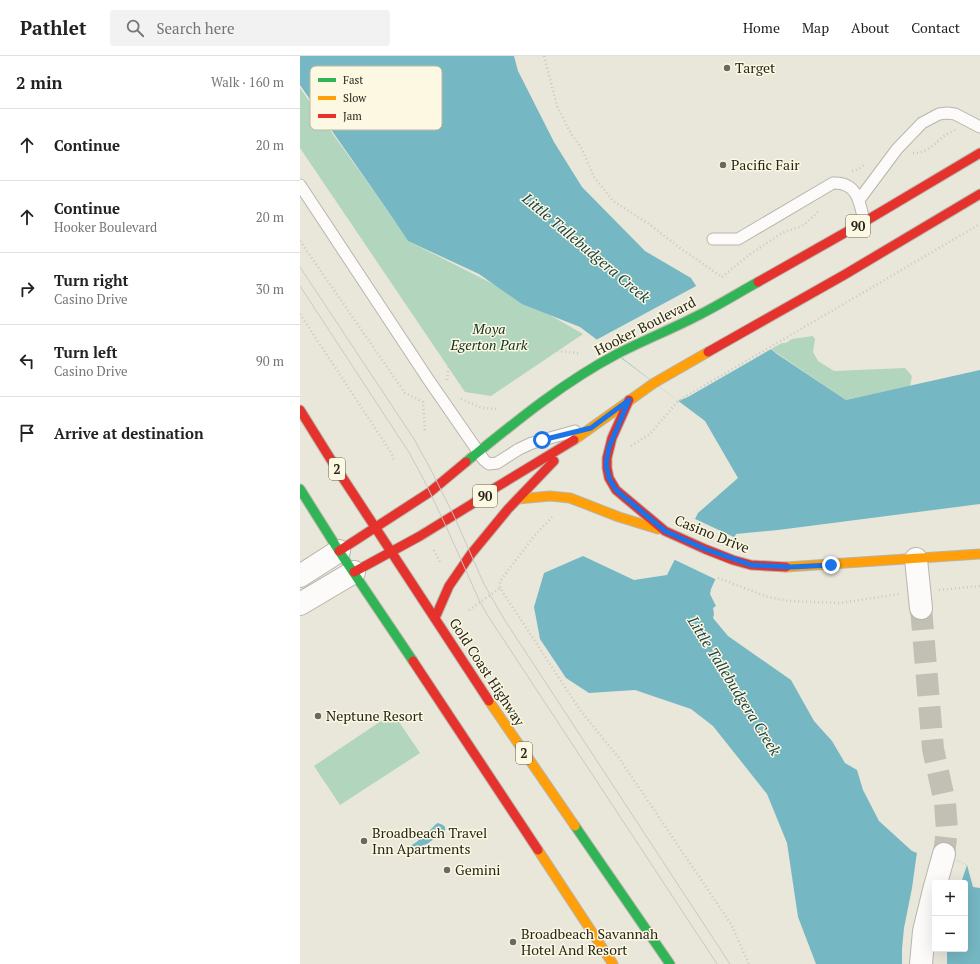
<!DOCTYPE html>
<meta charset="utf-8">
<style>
:root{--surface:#fff;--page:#f2f2f2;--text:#222;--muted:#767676;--line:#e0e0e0}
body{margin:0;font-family:"PT Serif",serif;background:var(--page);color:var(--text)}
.controls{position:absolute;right:12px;bottom:12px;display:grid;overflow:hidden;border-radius:4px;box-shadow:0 4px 16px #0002}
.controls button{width:36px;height:36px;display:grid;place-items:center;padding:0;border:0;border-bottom:1px solid var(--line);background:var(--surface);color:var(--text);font:20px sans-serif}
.stop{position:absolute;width:12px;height:12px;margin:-9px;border:3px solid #1a73e8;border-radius:50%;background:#fff}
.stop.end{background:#1a73e8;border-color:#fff;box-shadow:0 1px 4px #0008}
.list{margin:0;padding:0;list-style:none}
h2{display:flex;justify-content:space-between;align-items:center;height:52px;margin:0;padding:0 16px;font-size:17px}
h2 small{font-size:13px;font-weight:400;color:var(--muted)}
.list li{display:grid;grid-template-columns:26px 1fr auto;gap:12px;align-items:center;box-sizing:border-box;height:72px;padding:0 16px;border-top:1px solid var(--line)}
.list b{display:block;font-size:15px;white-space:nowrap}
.list p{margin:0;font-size:13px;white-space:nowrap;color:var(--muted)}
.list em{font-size:13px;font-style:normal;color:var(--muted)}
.icon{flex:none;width:22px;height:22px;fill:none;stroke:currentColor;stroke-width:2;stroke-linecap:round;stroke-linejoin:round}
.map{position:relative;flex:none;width:680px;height:908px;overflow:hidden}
header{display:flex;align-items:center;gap:24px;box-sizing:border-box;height:56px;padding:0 20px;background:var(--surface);border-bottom:1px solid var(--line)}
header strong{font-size:19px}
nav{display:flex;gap:22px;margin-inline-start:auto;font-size:14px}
.search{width:280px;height:36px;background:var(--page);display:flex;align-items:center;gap:10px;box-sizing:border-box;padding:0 14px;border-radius:4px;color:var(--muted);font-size:15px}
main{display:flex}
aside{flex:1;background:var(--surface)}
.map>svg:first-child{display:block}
.green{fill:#b2d5bd}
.water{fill:#75b8c3;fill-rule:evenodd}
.pier{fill:#e9e6da}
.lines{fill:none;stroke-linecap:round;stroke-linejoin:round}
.street-tunnel{stroke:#c2bfb4;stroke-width:22;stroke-dasharray:22 11;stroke-linecap:butt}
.lane-casing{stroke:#b8b5ac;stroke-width:13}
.street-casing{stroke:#b8b5ac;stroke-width:24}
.fast-casing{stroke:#b8b5ac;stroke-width:11}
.slow-casing{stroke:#b8b5ac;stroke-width:11}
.jam-casing{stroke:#b8b5ac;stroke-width:11}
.path{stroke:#c9c9c4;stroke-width:2.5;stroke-dasharray:1 3;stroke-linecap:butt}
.lane{stroke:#fcfbf9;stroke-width:11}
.street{stroke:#fcfbf9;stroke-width:22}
.fast{stroke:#30b455;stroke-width:9}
.slow{stroke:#ff9f0a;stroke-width:9}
.jam{stroke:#e5322d;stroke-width:9}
.tram{stroke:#cac9c6;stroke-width:1}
.route{stroke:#1a73e8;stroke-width:5}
.poi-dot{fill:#6a695e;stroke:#fcf8e1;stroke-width:1.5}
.labels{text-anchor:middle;stroke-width:3;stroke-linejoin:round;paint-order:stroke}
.shield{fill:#fcf8e1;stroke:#666457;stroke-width:1}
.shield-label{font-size:13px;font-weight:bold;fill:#26251c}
.poi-label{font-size:14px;fill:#26251c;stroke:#fcf8e1;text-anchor:start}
.street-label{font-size:14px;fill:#26251c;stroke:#fcf8e1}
.park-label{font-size:14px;font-style:italic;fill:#0f3223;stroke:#fcf8e1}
.water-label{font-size:15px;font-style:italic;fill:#19444d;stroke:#fcf8e1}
.key{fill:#fcf8e1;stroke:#bcb9a6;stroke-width:1}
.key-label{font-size:11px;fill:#26251c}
</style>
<header>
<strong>Pathlet</strong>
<div class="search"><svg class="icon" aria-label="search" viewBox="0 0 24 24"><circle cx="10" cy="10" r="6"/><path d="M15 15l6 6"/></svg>Search here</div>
<nav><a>Home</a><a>Map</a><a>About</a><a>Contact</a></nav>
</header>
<main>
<aside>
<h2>2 min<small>Walk · 160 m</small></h2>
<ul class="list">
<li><svg class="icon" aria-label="ahead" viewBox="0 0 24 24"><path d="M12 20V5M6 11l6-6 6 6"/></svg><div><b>Continue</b></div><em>20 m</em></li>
<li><svg class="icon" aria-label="ahead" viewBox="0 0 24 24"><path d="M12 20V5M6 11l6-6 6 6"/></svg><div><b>Continue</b><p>Hooker Boulevard</p></div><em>20 m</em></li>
<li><svg class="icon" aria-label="right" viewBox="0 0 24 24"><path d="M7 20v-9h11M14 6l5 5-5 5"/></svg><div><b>Turn right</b><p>Casino Drive</p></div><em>30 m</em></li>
<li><svg class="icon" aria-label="left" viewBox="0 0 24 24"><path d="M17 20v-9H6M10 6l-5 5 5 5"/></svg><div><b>Turn left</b><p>Casino Drive</p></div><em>90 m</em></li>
<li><svg class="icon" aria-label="arrive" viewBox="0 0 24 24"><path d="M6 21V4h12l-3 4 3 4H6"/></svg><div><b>Arrive at destination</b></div></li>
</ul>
</aside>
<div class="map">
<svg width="680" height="908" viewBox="0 0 680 908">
<rect width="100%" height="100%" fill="#e9e6da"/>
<!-- green -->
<g class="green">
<path d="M0,32L90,158L108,185L213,238L283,278L191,340L165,336L0,92Z"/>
<path d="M513,280L515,283L513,296L518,305L534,315L605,312L612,320L610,330L546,344L471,293L482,287H486L492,283Z"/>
<path d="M93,657L120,697L40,749L14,710Z"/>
</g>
<!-- water -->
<g class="water">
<path d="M0,0H214L218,15L254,86L282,131L345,195L391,222L402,239L477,298L546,344L680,314V448L478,474L436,478L411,533L410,538L416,550L413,552L414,558L413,562L428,580L491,624L514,665L532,685L545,707L557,714L563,734L579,765L612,795L633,803L639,796L667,809L673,831L680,832V908H516L498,861L487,787L467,738L413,670L391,653L335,634L289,637L266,622L240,583L234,551L244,517L283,500L334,524L367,519L398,457L438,422L405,365L280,271L222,248L179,218L108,185L90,158L0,29ZM635,827H665V893H635Z"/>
<path d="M138,767L143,769L145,771V776L143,779L134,783L127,788L121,790L115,793L111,792L112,789L118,785L121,778L130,774L136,768Z"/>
</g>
<!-- pier -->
<g class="pier">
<path d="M398,229L403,238L473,292L388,341L378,345L317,298L296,284Z"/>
<path d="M393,462L436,482L417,524L373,503Z"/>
<path d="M617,796L633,803L639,796L667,809L661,827H635V893H647V908H602V893L604,872L612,832Z"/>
</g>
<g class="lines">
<!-- street-tunnel -->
<path class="street-tunnel" d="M621,552L633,693L645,747L647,774L644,798"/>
<defs>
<g id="lane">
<path d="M0,129L128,323L184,404L189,408L197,407L219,393L232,387L275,375"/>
<path d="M559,144L597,93L622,67L639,58L647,57L655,58L680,71"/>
<path d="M413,183H438L533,127C558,126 560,147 564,166"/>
</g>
<g id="street">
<path d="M616,503L621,552"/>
<path d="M0,520L39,495"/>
<path d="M0,548L54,516"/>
<path d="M636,827L644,798"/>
<path d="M621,908L624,875L635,830"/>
</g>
<g id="fast">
<path d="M166,406C214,367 262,327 317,298C344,284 372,273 399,259C419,249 438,237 458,226"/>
<path d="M0,433L39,495L113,605"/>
<path d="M275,770L370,908"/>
</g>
<g id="slow">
<path d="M274,384L354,327L408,296"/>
<path d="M218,443L250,440L270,442L319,461L358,473"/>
<path d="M486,511L680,498"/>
<path d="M189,645L275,770"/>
<path d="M238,794L313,908"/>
</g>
<g id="jam">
<path d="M458,226L564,166L680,97"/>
<path d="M408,296L544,219L680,138"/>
<path d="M329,344L312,382L307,402V412L309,422L316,434L365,475L405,493L433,504L451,509L486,511"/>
<path d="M0,354L33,407L189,645"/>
<path d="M39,495L130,436L166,406"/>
<path d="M54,516L120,480L172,448L195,432L274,384"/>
<path d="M135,562L149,530L171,498L208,453L254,405"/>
<path d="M113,605L238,794"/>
</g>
</defs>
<!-- lane casing -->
<use href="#lane" class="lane-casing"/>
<!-- street casing -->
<use href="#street" class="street-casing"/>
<!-- fast casing -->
<use href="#fast" class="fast-casing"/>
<!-- slow casing -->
<use href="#slow" class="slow-casing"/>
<!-- jam casing -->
<use href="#jam" class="jam-casing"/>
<!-- path -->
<g class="path">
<path d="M244,0L257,50L271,78L281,91L294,121L313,145L349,168L380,192L422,221"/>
<path d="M613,97C626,98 634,88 644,80C647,78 651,76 655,74"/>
<path d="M552,115L559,113L564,109"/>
<path d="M0,185L105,337L123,346L125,376"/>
<path d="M422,221L449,199L482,177L502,170L508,165L520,154"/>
<path d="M0,258L92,398L94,405"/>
<path d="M147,324L150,301L157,293L166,288L177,286L247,294L278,297"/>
<path d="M161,343L182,352L198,353"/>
<path d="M331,390L350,378L378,345L680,168"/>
<path d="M252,461L235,479L200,525V532L280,654L319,702L431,868L449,908"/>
<path d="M134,494L140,506"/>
<path d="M418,522L468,541L489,545L540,547L600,538"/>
<path d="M639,534L680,530"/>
<path d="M169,554L200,532"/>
</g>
<!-- lane -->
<use href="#lane" class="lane"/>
<!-- street -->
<use href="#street" class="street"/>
<!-- fast -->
<use href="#fast" class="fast"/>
<!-- slow -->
<use href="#slow" class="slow"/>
<!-- jam -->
<use href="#jam" class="jam"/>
<!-- tram -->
<g class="tram">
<path d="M0,211L114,383L131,414L154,460L184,528L204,563L430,908"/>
<path d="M0,230L110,398L126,428L144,466L180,546L188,560L417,908"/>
</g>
</g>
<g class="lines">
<!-- route -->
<path class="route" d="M242,384L291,372L329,344L309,391L306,408L309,422L316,434L365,475L405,493L451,509L491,511L531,509"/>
</g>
<!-- markers -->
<g class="poi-dot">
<circle cx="427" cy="12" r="4"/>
<circle cx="423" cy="109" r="4"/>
<circle cx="18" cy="660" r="4"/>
<circle cx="64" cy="785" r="4"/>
<circle cx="147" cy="814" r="4"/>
<circle cx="213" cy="886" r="4"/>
</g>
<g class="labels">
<!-- shield labels -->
<g class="shield">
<rect x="546" y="159" width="24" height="22" rx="3"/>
<rect x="29" y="402" width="16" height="22" rx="3"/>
<rect x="173" y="429" width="24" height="22" rx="3"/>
<rect x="216" y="686" width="16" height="22" rx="3"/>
</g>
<g class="shield-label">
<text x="558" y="175">90</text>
<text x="37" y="418">2</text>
<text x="185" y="445">90</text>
<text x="224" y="702">2</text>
</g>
<!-- poi labels -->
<g class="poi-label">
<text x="435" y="17">Target</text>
<text x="431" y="114">Pacific Fair</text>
<text x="26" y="665">Neptune Resort</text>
<text x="72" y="782">Broadbeach Travel<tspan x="72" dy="16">Inn Apartments</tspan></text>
<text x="155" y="819">Gemini</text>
<text x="221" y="883">Broadbeach Savannah<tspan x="221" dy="16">Hotel And Resort</tspan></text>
</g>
<!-- street labels -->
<g class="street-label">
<text transform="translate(345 270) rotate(-27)" y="5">Hooker Boulevard</text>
<text transform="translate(412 478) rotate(22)" y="5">Casino Drive</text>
<text transform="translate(187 616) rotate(57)" y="5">Gold Coast Highway</text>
</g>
<!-- park labels -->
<g class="park-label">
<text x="189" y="278">Moya<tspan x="189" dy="16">Egerton Park</tspan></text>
</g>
<!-- water labels -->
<g class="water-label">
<text transform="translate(286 192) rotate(40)" y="5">Little Tallebudgera Creek</text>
<text transform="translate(434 630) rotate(58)" y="5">Little Tallebudgera Creek</text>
</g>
</g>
<!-- legend -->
<rect x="10" y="10" width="132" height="64" rx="6" class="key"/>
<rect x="18" y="22" width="18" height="4" fill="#30b455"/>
<rect x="18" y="40" width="18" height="4" fill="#ff9f0a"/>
<rect x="18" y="58" width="18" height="4" fill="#e5322d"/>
<g class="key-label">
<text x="43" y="28">Fast</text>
<text x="43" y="46">Slow</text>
<text x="43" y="64">Jam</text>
</g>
</svg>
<div class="controls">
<button>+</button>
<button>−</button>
</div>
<div class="stop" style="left:242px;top:384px"></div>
<div class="stop end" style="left:531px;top:509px"></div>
</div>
</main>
